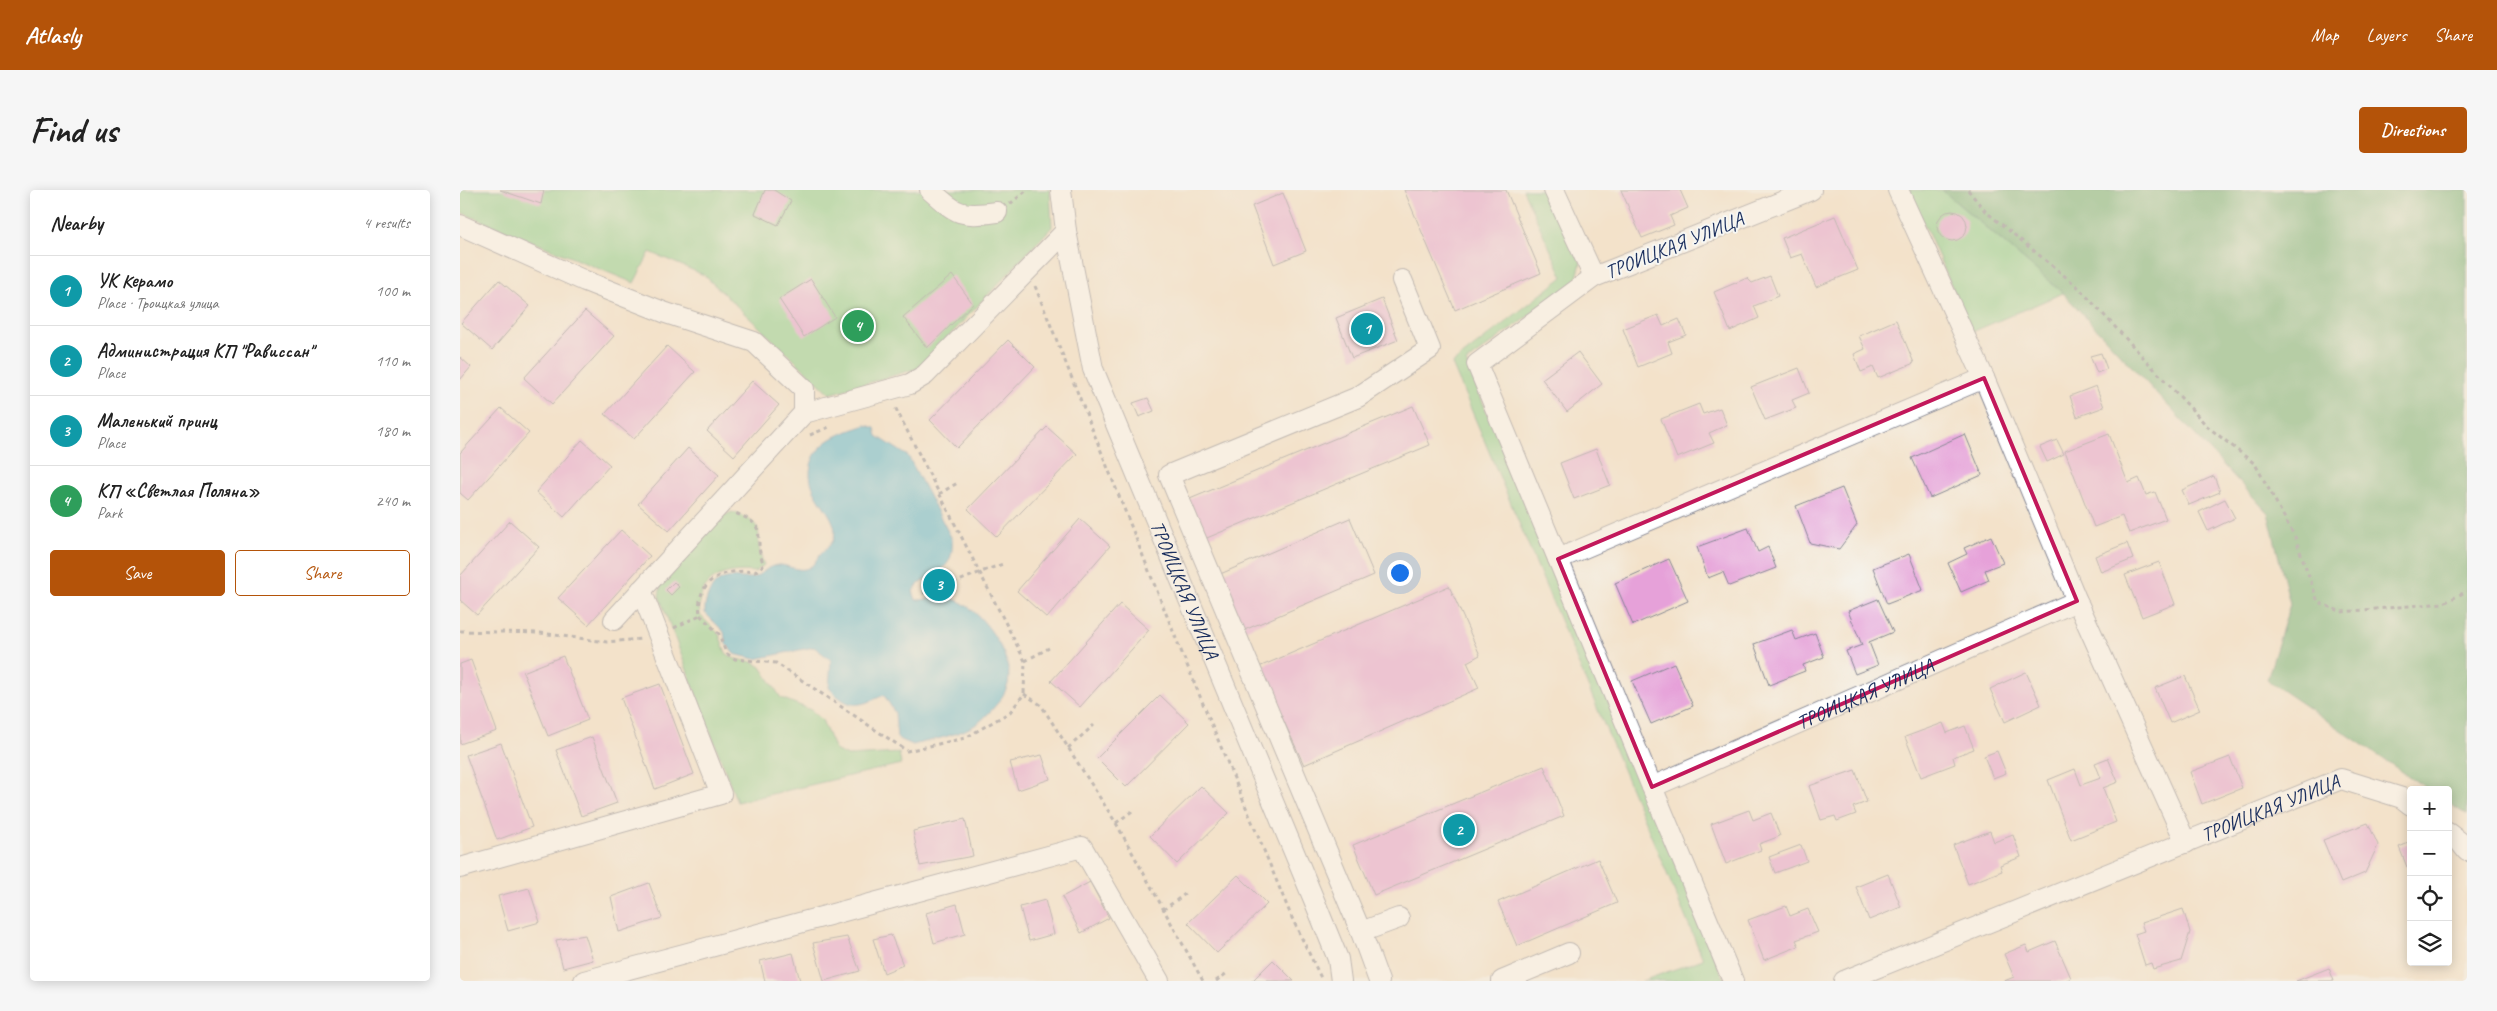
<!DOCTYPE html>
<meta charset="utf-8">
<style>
:root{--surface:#fff;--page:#f6f6f6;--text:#222;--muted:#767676;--line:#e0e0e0;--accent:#b45309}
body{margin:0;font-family:Caveat,sans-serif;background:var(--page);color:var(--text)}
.controls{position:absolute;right:15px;bottom:15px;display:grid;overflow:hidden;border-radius:5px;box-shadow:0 2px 12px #0003}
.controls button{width:45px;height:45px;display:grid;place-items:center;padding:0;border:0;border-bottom:1px solid var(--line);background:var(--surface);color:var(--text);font:25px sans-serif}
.you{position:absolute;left:939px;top:382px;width:18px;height:18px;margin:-12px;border:4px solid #fff;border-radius:50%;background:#1a73e8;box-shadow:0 0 0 8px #1a73e833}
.badge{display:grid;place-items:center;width:32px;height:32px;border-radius:50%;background:var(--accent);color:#fff;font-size:16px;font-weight:700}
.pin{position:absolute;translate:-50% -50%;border:2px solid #fff;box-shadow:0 1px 5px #0006}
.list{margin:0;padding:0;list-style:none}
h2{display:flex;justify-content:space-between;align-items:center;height:65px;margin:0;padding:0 20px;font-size:21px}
h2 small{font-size:16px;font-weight:400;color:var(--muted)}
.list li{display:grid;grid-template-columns:32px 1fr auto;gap:15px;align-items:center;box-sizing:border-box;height:70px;padding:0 20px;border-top:1px solid var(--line)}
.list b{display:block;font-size:19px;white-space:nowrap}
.list p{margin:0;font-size:16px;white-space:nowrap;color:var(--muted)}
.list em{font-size:16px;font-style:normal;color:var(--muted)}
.actions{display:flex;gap:10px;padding:15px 20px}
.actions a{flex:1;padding:11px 0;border:1px solid var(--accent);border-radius:5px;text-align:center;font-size:18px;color:var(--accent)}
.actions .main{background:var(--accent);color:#fff}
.icon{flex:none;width:28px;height:28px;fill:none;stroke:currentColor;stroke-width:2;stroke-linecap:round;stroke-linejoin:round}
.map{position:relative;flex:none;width:2007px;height:791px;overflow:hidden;border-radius:5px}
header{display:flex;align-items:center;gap:30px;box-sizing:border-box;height:70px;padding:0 25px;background:var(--accent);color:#fff}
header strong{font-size:24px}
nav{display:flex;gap:28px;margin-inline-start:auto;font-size:18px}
.intro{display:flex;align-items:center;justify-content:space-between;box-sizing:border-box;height:120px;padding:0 30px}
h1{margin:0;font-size:35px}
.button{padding:12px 22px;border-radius:5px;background:var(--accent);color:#fff;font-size:18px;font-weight:700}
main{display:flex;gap:30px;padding:0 30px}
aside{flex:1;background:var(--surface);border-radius:5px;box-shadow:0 2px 12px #0003}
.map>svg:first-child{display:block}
.green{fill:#87d18e;stroke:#518076}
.forest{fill:#6db379;stroke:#44716c}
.water{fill:#55b8d4;stroke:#387499}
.building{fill:#e6a1d9}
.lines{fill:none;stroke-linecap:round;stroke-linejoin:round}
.minor-casing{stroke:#878894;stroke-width:22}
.path{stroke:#878894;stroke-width:3;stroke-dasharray:4 4;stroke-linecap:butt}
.minor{stroke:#fff;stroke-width:20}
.marked{fill:none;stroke:#c2185b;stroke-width:4;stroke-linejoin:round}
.labels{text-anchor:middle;stroke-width:4;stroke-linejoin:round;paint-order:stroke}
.street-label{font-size:20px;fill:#1b2f5e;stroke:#f6f6f2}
</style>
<header>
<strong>Atlasly</strong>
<nav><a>Map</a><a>Layers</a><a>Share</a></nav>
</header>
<div class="intro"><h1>Find us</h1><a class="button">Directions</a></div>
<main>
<aside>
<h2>Nearby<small>4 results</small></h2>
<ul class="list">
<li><span class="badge" style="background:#0f9aa8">1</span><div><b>УК Керамо</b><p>Place · Троицкая улица</p></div><em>100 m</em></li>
<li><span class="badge" style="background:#0f9aa8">2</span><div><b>Администрация КП &quot;Рависсан&quot;</b><p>Place</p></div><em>110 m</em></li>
<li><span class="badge" style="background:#0f9aa8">3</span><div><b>Маленький принц</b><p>Place</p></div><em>180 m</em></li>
<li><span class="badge" style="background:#2e9e5b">4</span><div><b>КП «Светлая Поляна»</b><p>Park</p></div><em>240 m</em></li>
</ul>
<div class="actions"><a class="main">Save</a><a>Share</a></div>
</aside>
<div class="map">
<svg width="2007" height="791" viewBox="0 0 2007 791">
<rect width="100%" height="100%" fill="#f6f6f2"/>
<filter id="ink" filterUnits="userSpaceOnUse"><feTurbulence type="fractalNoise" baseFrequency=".02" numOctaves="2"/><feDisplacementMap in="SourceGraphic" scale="10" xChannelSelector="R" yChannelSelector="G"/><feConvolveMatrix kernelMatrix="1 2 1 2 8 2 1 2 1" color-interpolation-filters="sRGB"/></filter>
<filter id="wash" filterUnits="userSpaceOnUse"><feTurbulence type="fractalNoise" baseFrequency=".0096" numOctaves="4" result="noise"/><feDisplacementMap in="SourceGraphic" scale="20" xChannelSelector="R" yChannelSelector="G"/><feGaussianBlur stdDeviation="1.12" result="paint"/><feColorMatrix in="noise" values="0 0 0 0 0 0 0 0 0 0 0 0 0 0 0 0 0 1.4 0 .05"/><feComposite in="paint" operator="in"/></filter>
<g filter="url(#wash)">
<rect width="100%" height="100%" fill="#f3e2ca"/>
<!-- green -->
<g class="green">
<path d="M0,0H590L592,37L459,178L370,204L244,85L190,62L174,93L0,22Z"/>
<path d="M1063,0H1086L1121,73L1116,91L1006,172L1265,791H1182L1243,769L992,174L1103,87Z"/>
<path d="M1449,0H1482L1603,103L1512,142Z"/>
<path d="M272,322C314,338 290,342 304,375L295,382C264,378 235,389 240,425L259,444L266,463L275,469L293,472L301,477L321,508L351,520L362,530L375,560L388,566L439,563L441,574L277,612L199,406L202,390L260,327Z"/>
</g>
<!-- forest -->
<path class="forest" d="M1482,0H2007V625L1988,613V600H1969L1807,490L1830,414L1808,323L1603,103Z"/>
<!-- water -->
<path class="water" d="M406,235L415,238L417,246L448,266L492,349C495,387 468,379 453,401L456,410C469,410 479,405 493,409C519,416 555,466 548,494C545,507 529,524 518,533C504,544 471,550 453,555L437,548L435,523L424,505C398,517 390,520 369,498L371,470L354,457L295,469L274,464L266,454L264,442L245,423C244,410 252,390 267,388C275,386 286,390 294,387C303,384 309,374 321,375C330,376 341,383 350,377C354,375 357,368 360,365C363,361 370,356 373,351C384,325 343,307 351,275C358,249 383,243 406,235Z"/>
<g id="blocks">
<!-- building -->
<g class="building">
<path d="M40,0H84L81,14Z"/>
<path d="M305,0H314L331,11L318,35L295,24Z"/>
<path d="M944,0H1046L1081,83L995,120Z"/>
<path d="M1161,0H1220L1228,18L1210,26L1214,35L1182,48Z"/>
<path d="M823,3L846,61L814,74L792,16Z"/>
<circle cx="1492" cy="36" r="15"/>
<path d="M1375,26L1398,80L1356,97L1342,64L1330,68L1322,48Z"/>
<path d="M492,85L513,114L467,158L443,127Z"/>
<path d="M1310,86L1318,106L1294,116L1299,128L1270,141L1254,102L1287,88L1292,93Z"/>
<path d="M351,89L375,127L344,147L319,109Z"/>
<path d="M39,90L70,116L32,160L1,133Z"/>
<path d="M922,109L938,150L892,168L876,128Z"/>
<path d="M125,121L154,146L92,214L64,188Z"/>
<path d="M1198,125L1203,136L1219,129L1226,145L1208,152L1212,163L1178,177L1163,139Z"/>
<path d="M1436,130L1454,173L1418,188L1413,177L1401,182L1394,164L1405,159L1399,146Z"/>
<path d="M548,150L575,177L497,258L470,230Z"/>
<path d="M207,156L235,182L174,249L145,224Z"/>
<path d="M1118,162L1142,194L1107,222L1082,189Z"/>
<path d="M1641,163L1647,179L1637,183L1630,166Z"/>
<path d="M0,167L11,177L0,190Z"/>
<path d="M1339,178L1349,203L1332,210L1336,218L1305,230L1291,197Z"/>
<path d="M292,191L319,215L274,266L247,241Z"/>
<path d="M1636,196L1644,217L1617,227L1610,206Z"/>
<path d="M688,208L694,221L679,227L673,213Z"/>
<path d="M1239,214L1243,224L1260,218L1267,235L1249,243L1254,253L1217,268L1201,229Z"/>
<path d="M953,216L970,255L742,350L725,311Z"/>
<path d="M41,218L69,243L8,310L0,303V263Z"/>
<path d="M587,237L617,264L537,347L508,319Z"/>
<path d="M1505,244L1522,285L1470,308L1452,268Z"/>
<path d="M1649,244L1668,293L1679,288L1686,305L1695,302L1706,329L1669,343L1662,326L1634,337L1605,261Z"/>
<path d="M122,250L150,275L104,327L76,302Z"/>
<path d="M1597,250L1604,264L1587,272L1580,257Z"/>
<path d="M228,258L259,285L209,341L178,314Z"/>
<path d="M1136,259L1150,295L1114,309L1100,273Z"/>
<path d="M1754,286L1760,302L1729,315L1722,300Z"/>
<path d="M1382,298L1397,335L1379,359L1350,353L1336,316Z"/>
<path d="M1765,309L1775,328L1748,341L1739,322Z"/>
<path d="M890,328L914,385L782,441L758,385Z"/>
<path d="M620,329L650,356L587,428L557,401Z"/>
<path d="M50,331L79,357L17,425L0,410V386Z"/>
<path d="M1288,338L1298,362L1308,357L1316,378L1269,396L1263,382L1248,388L1237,357Z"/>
<path d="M161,340L190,366L128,435L98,408Z"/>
<path d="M1531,346L1543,373L1525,380L1529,390L1501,402L1488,373L1507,364L1504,358Z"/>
<path d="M1667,353L1673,369L1641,382L1635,366Z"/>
<path d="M1449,364L1463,400L1427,414L1413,378Z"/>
<path d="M1209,369L1228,411L1173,435L1155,393Z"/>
<path d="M1699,372L1715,414L1682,427L1665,385Z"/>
<path d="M214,392L219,397L211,405L206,400Z"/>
<path d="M989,396L1020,465L1007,472L1019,498L844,575L799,477Z"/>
<path d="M1418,409L1433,442L1409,452L1418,475L1395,484L1386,461L1402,455L1388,421Z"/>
<path d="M660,414L689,440L620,517L591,491Z"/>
<path d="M1332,440L1336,450L1355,443L1364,467L1343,475L1345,481L1309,495L1294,454Z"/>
<path d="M103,466L128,530L88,546L63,482Z"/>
<path d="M11,470L37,541L0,554V474Z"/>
<path d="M1214,473L1233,516L1191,534L1172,491Z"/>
<path d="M1566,482L1581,515L1545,532L1530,499Z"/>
<path d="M1725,486L1740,520L1710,533L1695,498Z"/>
<path d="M200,494L234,584L195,599L161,508Z"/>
<path d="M700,505L729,533L666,597L637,568Z"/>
<path d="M1483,533L1487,543L1505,536L1514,559L1493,567L1495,574L1461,587L1445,547Z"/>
<path d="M132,547L157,613L121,626L96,560Z"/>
<path d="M41,553L72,637L37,650L6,565Z"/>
<path d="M1537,561L1546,583L1533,588L1524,566Z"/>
<path d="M582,565L590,589L558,600L550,572Z"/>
<path d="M1770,567L1782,598L1742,614L1730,582Z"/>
<path d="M1648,568L1658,592L1643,598L1656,632L1611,650L1588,590L1615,579L1621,595L1641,588L1635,573Z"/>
<path d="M1084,576L1104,626L914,705L893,655Z"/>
<path d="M1395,580L1407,612L1393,617L1396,624L1377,631L1375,626L1361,630L1349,596Z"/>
<path d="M741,596L769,623L717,674L690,646Z"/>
<path d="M1289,620L1293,630L1311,623L1320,646L1299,654L1301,660L1266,674L1251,634Z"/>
<path d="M505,629L513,666L460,676L453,641Z"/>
<path d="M1908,633L1918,655L1905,683L1881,693L1863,650Z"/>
<path d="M1530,641L1534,652L1553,645L1561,667L1540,675L1542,681L1508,694L1493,655Z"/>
<path d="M1951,652V676L1947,677L1939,657Z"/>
<path d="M1341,655L1347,671L1315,683L1309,667Z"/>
<path d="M1138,669L1157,713L1057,756L1038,712Z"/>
<path d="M1428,684L1441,717L1409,730L1396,697Z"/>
<path d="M778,685L807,714L757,763L728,733Z"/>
<path d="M630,692L649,728L621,743L602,707Z"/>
<path d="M189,693L202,728L159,742L151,707Z"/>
<path d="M69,698L80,732L48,741L38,706Z"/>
<path d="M585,710L594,744L569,751L560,717Z"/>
<path d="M497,714L505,744L474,753L466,723Z"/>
<path d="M1326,716L1330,726L1348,719L1358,742L1336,750L1339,756L1304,770L1288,730Z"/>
<path d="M1723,719L1730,742L1721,771L1693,779L1691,773L1685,775L1675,744L1684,741L1681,733Z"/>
<path d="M125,745L133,770L103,778L96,750Z"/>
<path d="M431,745L443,775L424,783L413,749Z"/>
<path d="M387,747L400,781L364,791L353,753Z"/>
<path d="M1595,751L1611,788L1605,791H1544L1554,787L1544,764L1566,755L1569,762Z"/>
<path d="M333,763L340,791H305L300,771Z"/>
<path d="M813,770L834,791H792Z"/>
<path d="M1869,778L1874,791H1836Z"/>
</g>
</g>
</g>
<g filter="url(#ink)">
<use href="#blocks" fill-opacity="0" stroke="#878894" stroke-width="1"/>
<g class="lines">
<defs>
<g id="minor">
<path d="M470,0C498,25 500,27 537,22"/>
<path id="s1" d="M601,0L606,41L633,179L854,710L878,769L881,791"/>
<path d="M1094,0L1134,87"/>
<path d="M1351,0L1134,87L1017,174L1098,369L1524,188"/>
<path d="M1438,0L1524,188L1617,411L1726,653"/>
<path d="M0,35L125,91L206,123L294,152L344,199V223L154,430"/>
<path d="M344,223L450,194L465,185L606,41"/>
<path id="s2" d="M1098,369L1192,597L1617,411"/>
<path d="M1192,597L1273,791"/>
<path d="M1988,643L2000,652L2007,661"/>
<path d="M0,678L261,604L181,400"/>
<path d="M939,728L901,742L709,285L898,207L970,159L942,90"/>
<path d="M901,742L919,791"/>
<path d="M124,791L622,657L699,791"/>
<path d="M1042,791L1109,763"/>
<path id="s3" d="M1384,791L1881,589L1942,608L1951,615"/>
</g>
</defs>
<!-- minor casing -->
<use href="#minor" class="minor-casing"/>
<!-- path -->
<g class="path">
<path d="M1508,0L1525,21L1617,96L1748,237L1795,274L1835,347L1858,412L1881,422L1984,413L2007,401"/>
<path d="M550,14L567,0"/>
<path d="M575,96L717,451L832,728L862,790"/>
<path d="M350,245L372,236"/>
<path d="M479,304L499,292"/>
<path d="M463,403C490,396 516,383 543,374"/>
<path d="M240,425L259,444L266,463L275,469L316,473L447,561L505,548L550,522L564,504L565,471L435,217"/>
<path d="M214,438L240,425C235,389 264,378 295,382L304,375C291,346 312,337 275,323"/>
<path d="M0,441L80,443L147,452L181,449"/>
<path d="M565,471L589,458"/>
<path d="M564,504L581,515L656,633L743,791"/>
<path d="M608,558L634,535"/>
<path d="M656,633L675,619"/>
<path d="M703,720L725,704"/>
<path d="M756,791L767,783"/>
</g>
<!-- minor -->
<use href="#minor" class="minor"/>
</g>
</g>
<!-- marked area -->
<path d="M0 0H2007V791H0ZM1524,188L1617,411L1192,597L1098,369Z" fill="#f3e2ca" fill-opacity=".55" fill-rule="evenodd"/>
<path class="marked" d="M1524,188L1617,411L1192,597L1098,369Z"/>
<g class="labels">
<!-- street labels -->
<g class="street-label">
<text transform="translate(1214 55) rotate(-22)" y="7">ТРОИЦКАЯ УЛИЦА</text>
<text dy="7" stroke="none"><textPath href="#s1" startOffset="421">ТРОИЦКАЯ УЛИЦА</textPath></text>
<text dy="7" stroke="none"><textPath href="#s2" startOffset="479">ТРОИЦКАЯ УЛИЦА</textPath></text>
<text dy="7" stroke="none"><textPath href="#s3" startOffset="460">ТРОИЦКАЯ УЛИЦА</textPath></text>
</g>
</g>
</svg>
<div class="controls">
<button>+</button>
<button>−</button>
<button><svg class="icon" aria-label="locate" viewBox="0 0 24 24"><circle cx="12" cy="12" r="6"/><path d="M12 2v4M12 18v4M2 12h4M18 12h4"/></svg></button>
<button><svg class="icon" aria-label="layers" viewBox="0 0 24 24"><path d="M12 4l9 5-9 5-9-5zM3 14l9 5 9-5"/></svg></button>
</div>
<div class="you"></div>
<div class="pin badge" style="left:907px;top:139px;background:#0f9aa8">1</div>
<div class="pin badge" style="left:999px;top:640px;background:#0f9aa8">2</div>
<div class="pin badge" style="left:479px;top:395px;background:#0f9aa8">3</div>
<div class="pin badge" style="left:398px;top:136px;background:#2e9e5b">4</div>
</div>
</main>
